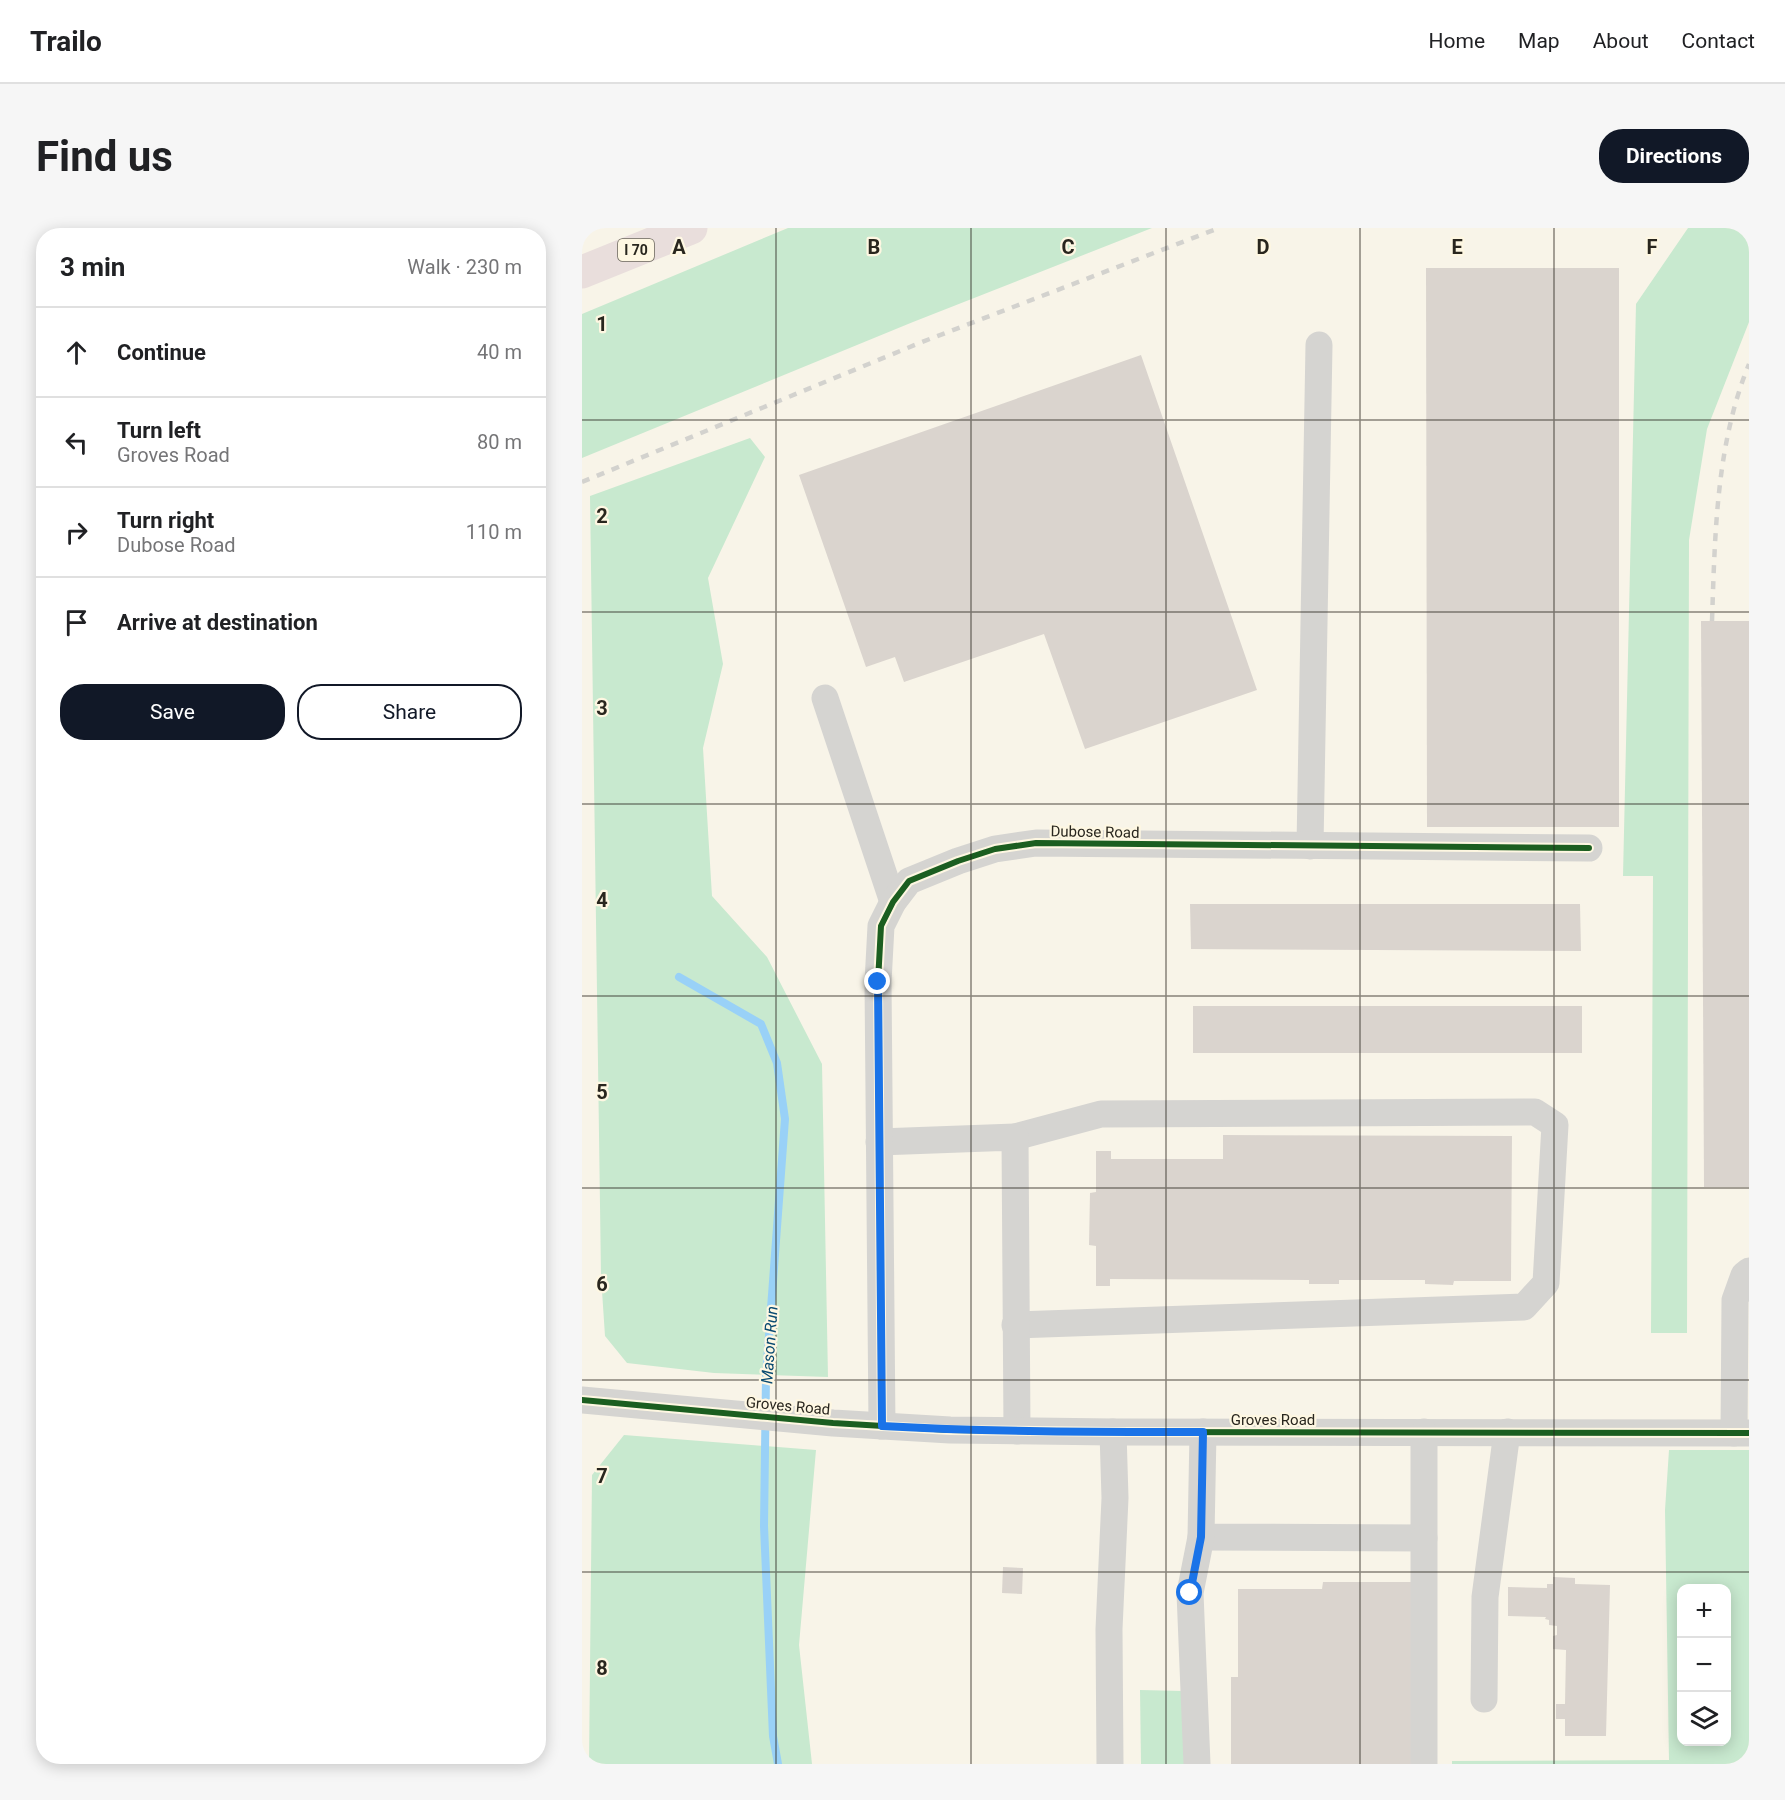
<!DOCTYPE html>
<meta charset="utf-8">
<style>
:root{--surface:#fff;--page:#f6f6f6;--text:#202124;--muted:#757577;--line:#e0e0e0;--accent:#111827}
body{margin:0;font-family:Roboto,sans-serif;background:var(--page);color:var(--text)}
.controls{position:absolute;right:18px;bottom:18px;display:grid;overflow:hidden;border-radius:12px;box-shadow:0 3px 15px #0003}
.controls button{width:54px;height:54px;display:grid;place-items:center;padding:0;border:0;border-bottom:2px solid var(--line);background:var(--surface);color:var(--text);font:30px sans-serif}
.stop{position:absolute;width:18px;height:18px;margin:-14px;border:4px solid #1a73e8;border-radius:50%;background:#fff}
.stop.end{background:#1a73e8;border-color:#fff;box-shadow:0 2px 6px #0008}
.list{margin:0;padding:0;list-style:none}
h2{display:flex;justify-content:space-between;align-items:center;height:78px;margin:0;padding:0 24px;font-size:26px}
h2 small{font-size:20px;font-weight:400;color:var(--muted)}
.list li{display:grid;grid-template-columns:39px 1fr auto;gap:18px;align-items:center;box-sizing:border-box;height:90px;padding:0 24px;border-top:2px solid var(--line)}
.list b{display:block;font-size:22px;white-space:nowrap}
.list p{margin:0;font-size:20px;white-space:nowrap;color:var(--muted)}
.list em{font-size:20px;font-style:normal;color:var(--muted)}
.actions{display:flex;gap:12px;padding:18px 24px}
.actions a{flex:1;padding:14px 0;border:2px solid var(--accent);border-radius:24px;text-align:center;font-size:21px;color:var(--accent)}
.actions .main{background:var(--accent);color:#fff}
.icon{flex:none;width:33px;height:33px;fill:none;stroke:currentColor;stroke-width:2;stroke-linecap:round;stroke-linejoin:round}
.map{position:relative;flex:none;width:1167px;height:1536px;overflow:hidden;border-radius:24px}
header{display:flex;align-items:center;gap:36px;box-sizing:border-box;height:84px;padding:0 30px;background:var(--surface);border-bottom:2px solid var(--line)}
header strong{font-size:28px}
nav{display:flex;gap:33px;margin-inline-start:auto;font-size:21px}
.intro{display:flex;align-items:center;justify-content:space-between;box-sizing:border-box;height:144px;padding:0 36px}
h1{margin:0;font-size:42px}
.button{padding:15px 27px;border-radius:24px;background:var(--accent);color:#fff;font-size:21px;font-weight:700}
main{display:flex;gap:36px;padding:0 36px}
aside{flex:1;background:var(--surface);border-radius:24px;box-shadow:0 3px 15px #0003}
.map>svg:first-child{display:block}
.green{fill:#c8e9cf;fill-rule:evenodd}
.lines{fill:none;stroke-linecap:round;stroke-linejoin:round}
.stream{stroke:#99d1f7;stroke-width:8}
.building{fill:#dad4ce}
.minor{stroke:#d5d4d1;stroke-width:27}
.highway{stroke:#e9dedc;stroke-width:33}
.rail{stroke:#d3d2ce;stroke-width:4.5;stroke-dasharray:8 8;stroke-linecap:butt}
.cycleway-casing{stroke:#fef7e2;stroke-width:10}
.cycleway{stroke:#1b5e20;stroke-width:6}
.route{stroke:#1a73e8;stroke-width:8}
.grid{fill:none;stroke:#29261e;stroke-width:1.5;stroke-opacity:0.55}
.labels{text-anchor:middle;stroke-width:4.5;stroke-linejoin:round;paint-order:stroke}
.shield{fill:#fef7e2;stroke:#696559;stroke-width:1.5}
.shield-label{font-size:14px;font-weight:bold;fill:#29261e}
.street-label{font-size:15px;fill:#29261e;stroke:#fef7e2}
.water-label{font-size:16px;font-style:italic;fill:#094a71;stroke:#fef7e2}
.grid-label{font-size:20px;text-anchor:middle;font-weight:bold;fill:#29261e;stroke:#fef7e2;stroke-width:4.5;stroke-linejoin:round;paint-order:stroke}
</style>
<header>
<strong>Trailo</strong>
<nav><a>Home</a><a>Map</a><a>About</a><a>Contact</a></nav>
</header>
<div class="intro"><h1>Find us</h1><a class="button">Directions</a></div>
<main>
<aside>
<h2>3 min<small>Walk · 230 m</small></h2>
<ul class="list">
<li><svg class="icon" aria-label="ahead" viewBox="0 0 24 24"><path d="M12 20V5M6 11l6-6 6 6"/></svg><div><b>Continue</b></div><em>40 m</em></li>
<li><svg class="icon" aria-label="left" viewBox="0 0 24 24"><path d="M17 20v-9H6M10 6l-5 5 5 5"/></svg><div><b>Turn left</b><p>Groves Road</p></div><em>80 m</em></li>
<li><svg class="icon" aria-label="right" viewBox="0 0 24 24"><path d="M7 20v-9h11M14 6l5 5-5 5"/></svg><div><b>Turn right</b><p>Dubose Road</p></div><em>110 m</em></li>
<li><svg class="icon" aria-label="arrive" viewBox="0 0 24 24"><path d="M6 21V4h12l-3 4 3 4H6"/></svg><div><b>Arrive at destination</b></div></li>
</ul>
<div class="actions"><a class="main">Save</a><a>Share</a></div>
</aside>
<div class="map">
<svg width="1167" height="1536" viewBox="0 0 1167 1536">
<rect width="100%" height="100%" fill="#f8f4e8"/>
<!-- green -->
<g class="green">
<path d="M206,0H570L331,94L0,230V86Z"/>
<path d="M1106,0H1167V94L1125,201L1107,312L1105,1105H1069L1071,648H1041L1054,76Z"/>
<path d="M168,210L183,229L126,350L141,436L121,520L130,668L185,729L240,836L246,1149L132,1145L45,1135L23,1108L19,1048L8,268Z"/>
<path d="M42,1207L234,1222L217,1417L230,1536H7L10,1247Z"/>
<path d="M1087,1222H1167V1536H870V1533L1087,1532L1083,1282ZM1144,1360V1514H1100V1360Z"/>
<path d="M558,1462L601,1463L605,1536H559Z"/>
</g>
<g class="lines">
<!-- stream -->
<path class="stream" d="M97,749L179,796L195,835L203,891L184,1148L182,1298L191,1508L196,1536"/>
</g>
<!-- building -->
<g class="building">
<path d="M844,40H1037V599H845Z"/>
<path d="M559,127L675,462L503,521L462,406L322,454L313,429L284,439L217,247Z"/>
<path d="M1119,393H1167V959H1122Z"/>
<path d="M608,676H998L999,723L609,721Z"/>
<rect x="611" y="778" width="389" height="47"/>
<path d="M641,907L930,908L929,1053H872L871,1057L843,1056V1052H757V1056H727V1052L528,1051V1058H514V1018L507,1017L508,965L514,964V923H529V931H641Z"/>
<path d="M421,1339L441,1340L440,1366L420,1365Z"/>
<path d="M971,1349L993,1350V1356L1028,1357L1024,1508H983V1491H974V1476H983L984,1422L971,1421V1408L975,1407V1398L967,1397V1392L963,1391L964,1389L926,1388V1359L965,1360V1356H971Z"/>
<path d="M741,1354H831L830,1536H649V1449H656V1361H740Z"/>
</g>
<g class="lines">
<!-- minor -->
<g class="minor">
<path d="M243,470L311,674"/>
<path d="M728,618L737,117"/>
<path d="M433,909L519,886L953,884L973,897L964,1055L942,1079L433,1097"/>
<path d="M297,914L433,909L435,1203"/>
<path d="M0,1172L251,1195L368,1202L531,1204L1167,1205"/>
<path d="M300,1198L296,754L299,698L311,674L327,653L376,633L413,621L454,615L1007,620"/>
<path d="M621,1204L619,1309L842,1310V1204"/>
<path d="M1152,1205L1153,1072L1162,1047L1167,1043"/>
<path d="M842,1310V1536"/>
<path d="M902,1471L903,1369L925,1204"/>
<path d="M528,1536L527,1401L533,1270L531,1204"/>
<path d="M615,1536L608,1365L619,1309"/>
</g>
<!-- highway -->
<path class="highway" d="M0,44L109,0"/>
<!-- rail -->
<g class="rail">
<path d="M0,254L340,114L637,0"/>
<path d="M1130,393C1133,306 1134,217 1167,136"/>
</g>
<defs>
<g id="cycleway">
<path d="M0,1172L251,1195L368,1202L531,1204L1167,1205"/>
<path d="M300,1198L296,754L299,698L311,674L327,653L376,633L413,621L454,615L1007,620"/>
</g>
</defs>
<!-- cycleway casing -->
<use href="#cycleway" class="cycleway-casing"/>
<!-- cycleway -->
<use href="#cycleway" class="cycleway"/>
</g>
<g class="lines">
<!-- route -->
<path class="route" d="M296,754L300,1198C407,1204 514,1204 621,1204L619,1309L608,1365"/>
</g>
<!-- grid -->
<path class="grid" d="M194,0V1536M389,0V1536M584,0V1536M778,0V1536M972,0V1536M0,192H1167M0,384H1167M0,576H1167M0,768H1167M0,960H1167M0,1152H1167M0,1344H1167"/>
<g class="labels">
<!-- shield labels -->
<rect class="shield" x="36" y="11" width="36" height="22" rx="4.5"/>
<g class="shield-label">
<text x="54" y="27">I 70</text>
</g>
<!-- street labels -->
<g class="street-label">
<text transform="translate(513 604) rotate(1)" y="5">Dubose Road</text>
<text transform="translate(206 1178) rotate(5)" y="5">Groves Road</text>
<text x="691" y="1197">Groves Road</text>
</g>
<!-- water labels -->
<g class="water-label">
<text transform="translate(187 1117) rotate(-86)" y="6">Mason Run</text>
</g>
</g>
<g class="grid-label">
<text x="97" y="26">A</text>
<text x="292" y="26">B</text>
<text x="486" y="26">C</text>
<text x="681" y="26">D</text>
<text x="875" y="26">E</text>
<text x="1070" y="26">F</text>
<text x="20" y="103">1</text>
<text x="20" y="295">2</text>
<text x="20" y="487">3</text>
<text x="20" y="679">4</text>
<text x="20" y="871">5</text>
<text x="20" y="1063">6</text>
<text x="20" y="1255">7</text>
<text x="20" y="1447">8</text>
</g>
</svg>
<div class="controls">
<button>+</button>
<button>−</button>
<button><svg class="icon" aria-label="layers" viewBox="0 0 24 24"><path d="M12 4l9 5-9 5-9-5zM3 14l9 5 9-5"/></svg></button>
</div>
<div class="stop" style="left:608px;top:1365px"></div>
<div class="stop end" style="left:296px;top:754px"></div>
</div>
</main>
